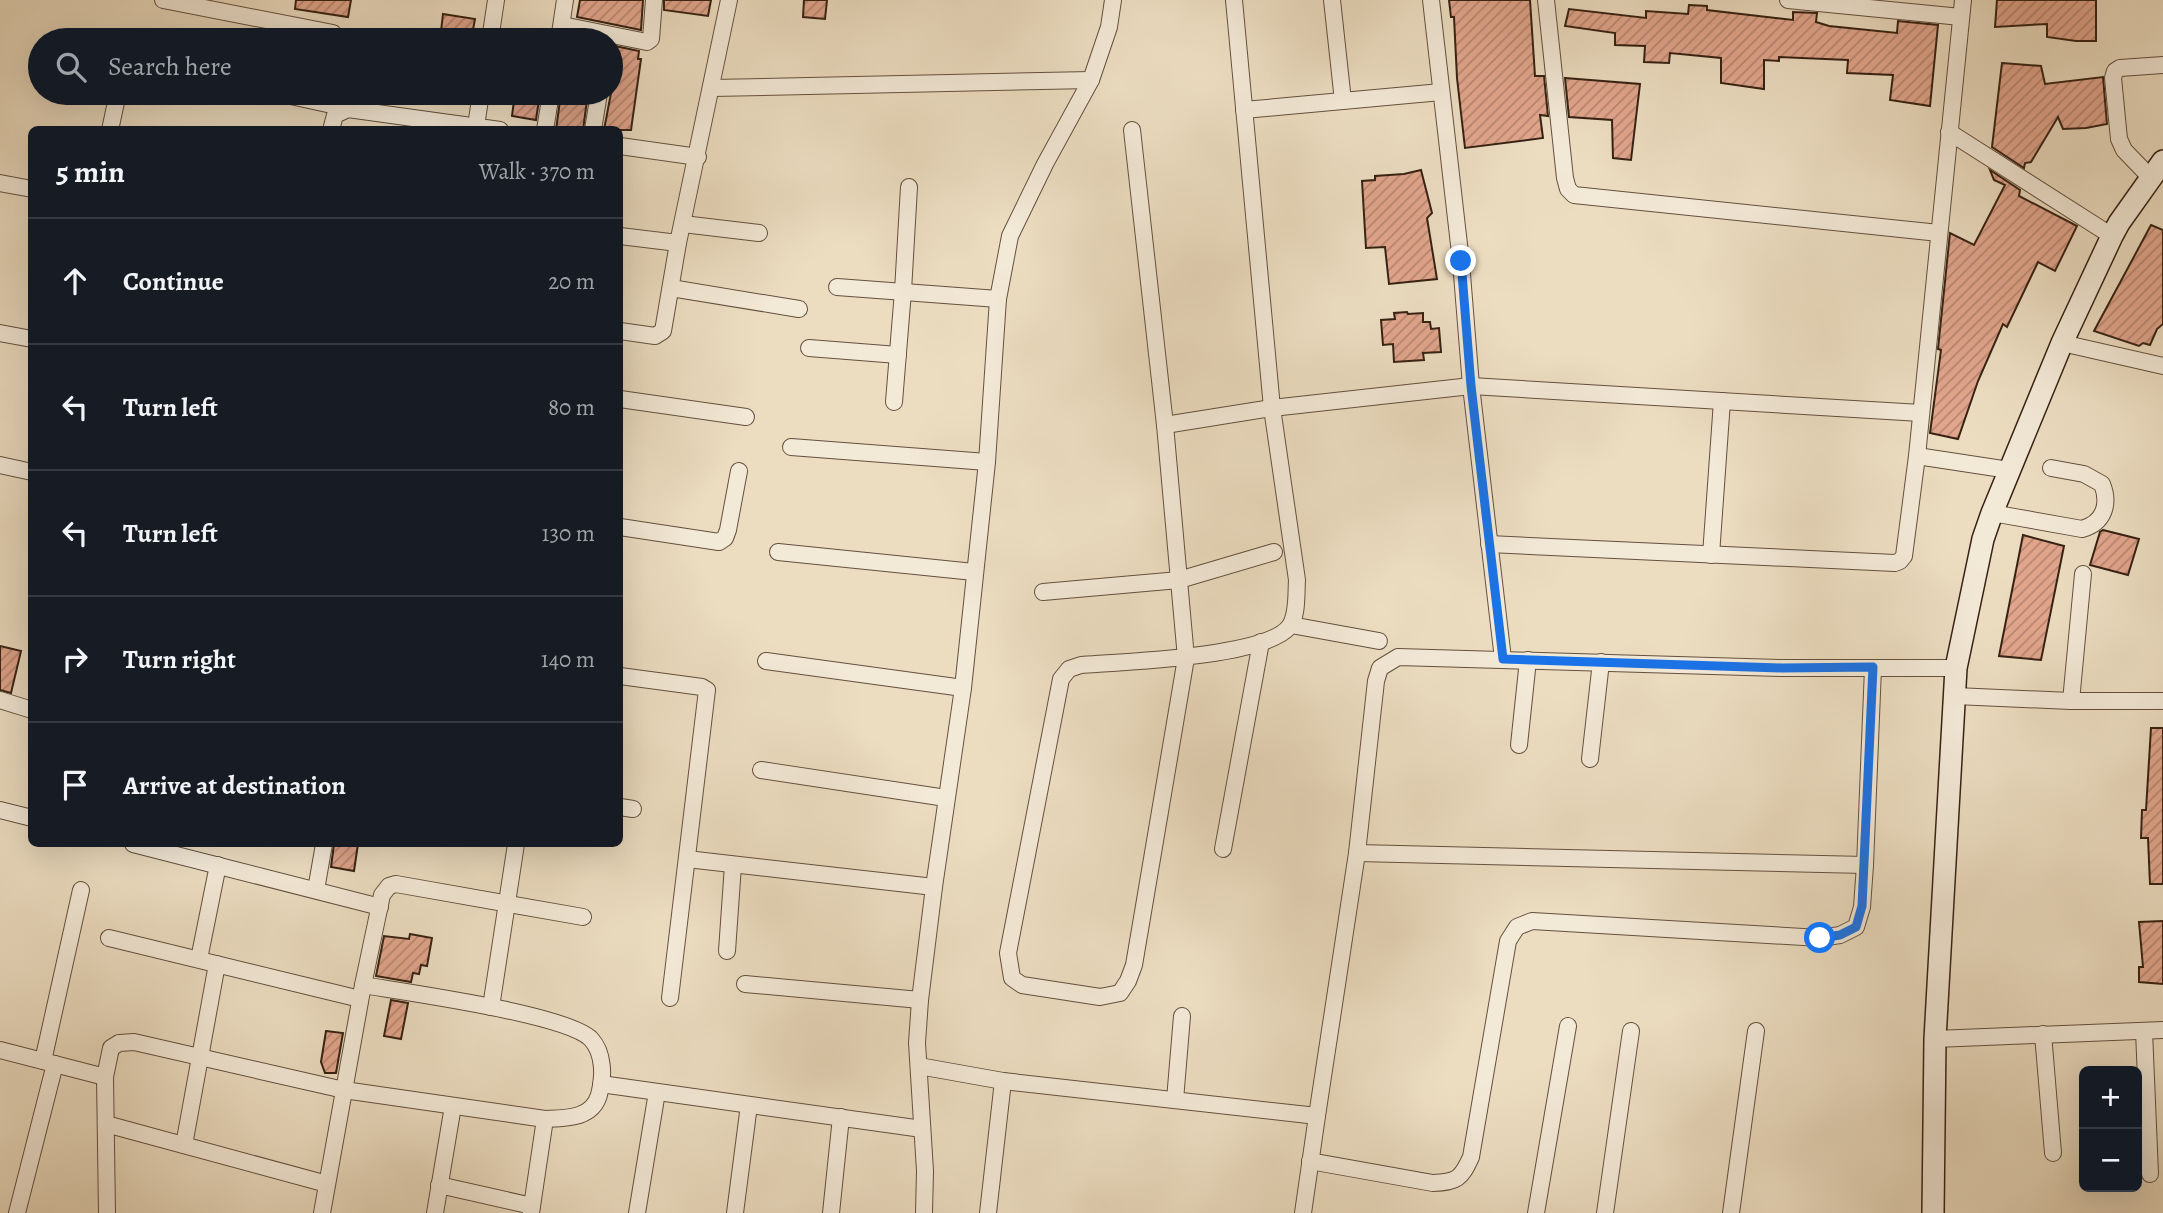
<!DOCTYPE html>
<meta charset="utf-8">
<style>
:root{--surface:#171b24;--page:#20242c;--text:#f1f3f6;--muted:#9ea1a6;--line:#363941}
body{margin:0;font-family:Alegreya,serif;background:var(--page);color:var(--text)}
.controls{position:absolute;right:21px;bottom:21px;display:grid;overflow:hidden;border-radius:10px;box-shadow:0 7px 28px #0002}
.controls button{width:63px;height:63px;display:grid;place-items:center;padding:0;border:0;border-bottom:2px solid var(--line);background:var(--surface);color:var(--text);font:35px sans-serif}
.stop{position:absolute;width:21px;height:21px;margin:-16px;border:5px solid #1a73e8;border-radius:50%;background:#fff}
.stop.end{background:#1a73e8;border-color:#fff;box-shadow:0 2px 7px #0008}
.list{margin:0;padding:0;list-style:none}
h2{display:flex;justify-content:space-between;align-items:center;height:91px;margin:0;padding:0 28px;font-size:30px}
h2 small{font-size:23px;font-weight:400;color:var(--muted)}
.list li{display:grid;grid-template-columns:46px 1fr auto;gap:21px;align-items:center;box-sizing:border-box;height:126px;padding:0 28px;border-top:2px solid var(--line)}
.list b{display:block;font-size:26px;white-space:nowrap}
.list em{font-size:23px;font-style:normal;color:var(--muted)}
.icon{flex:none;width:38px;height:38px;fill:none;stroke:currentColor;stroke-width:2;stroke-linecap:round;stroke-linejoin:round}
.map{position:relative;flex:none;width:2163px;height:1213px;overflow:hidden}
.search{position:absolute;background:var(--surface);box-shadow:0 7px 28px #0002;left:28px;top:28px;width:595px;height:77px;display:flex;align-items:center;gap:18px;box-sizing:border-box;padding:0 24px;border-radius:38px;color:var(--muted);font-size:26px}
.panel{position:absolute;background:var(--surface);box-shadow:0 7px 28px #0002;left:28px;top:126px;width:595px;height:721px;border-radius:10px}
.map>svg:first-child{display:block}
.building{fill:url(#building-hatch);stroke:#362113;stroke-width:2}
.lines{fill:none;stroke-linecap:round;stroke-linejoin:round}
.minor-casing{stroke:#64503e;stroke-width:18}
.secondary-casing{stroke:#362113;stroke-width:24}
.minor{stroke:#f3e9d7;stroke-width:16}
.secondary{stroke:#f3e9d7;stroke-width:21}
.route{stroke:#1a73e8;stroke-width:9}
</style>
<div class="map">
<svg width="2163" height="1213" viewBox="0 0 2163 1213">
<defs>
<pattern id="building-hatch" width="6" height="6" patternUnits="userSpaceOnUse" patternTransform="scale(1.75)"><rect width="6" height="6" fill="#e2a68d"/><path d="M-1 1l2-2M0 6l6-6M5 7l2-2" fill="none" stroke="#b88772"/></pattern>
</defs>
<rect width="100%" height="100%" fill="#ecddc1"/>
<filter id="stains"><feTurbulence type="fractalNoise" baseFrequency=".00286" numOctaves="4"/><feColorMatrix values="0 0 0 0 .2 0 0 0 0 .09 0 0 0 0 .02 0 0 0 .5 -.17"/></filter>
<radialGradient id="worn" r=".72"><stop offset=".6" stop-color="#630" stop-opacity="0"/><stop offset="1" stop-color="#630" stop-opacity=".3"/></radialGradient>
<!-- building -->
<g class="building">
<path d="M296,0H351L348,17L295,9Z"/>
<path d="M580,0H643L641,30L577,17Z"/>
<path d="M664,0H711L708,16L664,10Z"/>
<path d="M804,0H827L825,19L803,17Z"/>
<path d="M1449,0H1530L1535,76H1544L1548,116L1540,115L1543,138L1465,148L1457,78L1454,17H1451Z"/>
<path d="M1997,0H2096V41H2076L2047,37V24L1995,27Z"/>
<path d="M1689,5L1707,6V10L1793,20V12L1817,13L1816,22L1829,26L1897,33L1898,21L1938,25L1930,106L1890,100L1893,75L1847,73L1848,60L1779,57V61L1764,60V89L1721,83V58L1670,53L1669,63L1644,62L1645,46L1615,45V33L1565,26L1569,9L1646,18V11L1688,14Z"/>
<path d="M443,14L475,19L471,40H440Z"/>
<path d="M615,46L639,51L638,59H641L631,130H604L611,93Z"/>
<path d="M2002,63L2041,66L2045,84L2103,77L2107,124L2086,128L2063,129L2058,117L2031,162L2025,163L2024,168L1992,147Z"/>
<path d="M1565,78L1640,84L1631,160L1613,158L1612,120L1569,117Z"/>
<path d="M515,93H540L536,120L512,116Z"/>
<path d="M561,93H588L583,130H556Z"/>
<path d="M1421,170L1432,213L1427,218L1437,279L1389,284L1385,247L1366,248L1362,181L1375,180V176L1404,174Z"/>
<path d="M1990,170L2020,190L2019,196L2077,226L2055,271L2038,262L2007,327L2003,324L1978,381L1958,439L1930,433L1941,350L1938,349L1950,233L1974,245L2005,185L1994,180Z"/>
<path d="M2151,225L2163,230V324L2157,329L2150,345L2143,343L2139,346L2094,331Z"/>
<path d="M1407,312L1408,314L1423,313V322H1430L1431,329L1439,328L1441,352L1423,353L1424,360L1394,362L1393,344L1383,345L1381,320L1395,319L1394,313Z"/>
<path d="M2103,530L2139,539L2128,575L2090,565L2100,532Z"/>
<path d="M2023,535L2064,546L2041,660L1999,656Z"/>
<path d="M0,646L21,651L11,693L0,690Z"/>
<path d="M2151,728H2163V884H2150L2148,838H2141L2142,810H2146Z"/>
<path d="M334,844H358L354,871L331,867Z"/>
<path d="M2163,921V984L2139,982V967H2143L2139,922Z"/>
<path d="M410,934L432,938L427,966L421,965L419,974L413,973L411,982L376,976L384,936L409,939Z"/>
<path d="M391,1000L408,1003L401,1039L384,1036Z"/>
<path d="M326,1031L343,1033L336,1073H325L321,1062Z"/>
</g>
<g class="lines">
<defs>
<g id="minor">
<path d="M163,0L333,33"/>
<path d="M1332,0L1343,101"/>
<path d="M1431,0L1461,262L1471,386L1503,659"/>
<path d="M1546,0L1565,178L1568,189L1574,195L1939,233"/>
<path d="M1788,0L1961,17"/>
<path d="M562,25L647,42L651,39L654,0"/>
<path d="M490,40L496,0"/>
<path d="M559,40L565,0"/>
<path d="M712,88L1091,80"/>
<path d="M277,93L350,109"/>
<path d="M1244,110L1441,92"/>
<path d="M476,126L481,93"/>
<path d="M110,130L118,93"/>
<path d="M331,130L335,115L348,109L500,130"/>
<path d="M545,130L551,93"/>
<path d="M593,130L599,93"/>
<path d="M1132,130L1165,425L1186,658L1134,965L1128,981L1120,993L1100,997L1022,985L1012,978L1008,953L1061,679L1069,669L1081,665C1122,662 1265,657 1289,627C1298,616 1296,593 1297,580L1272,408L1234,0"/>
<path d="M1949,132L2112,236"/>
<path d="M620,146L698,157"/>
<path d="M2151,178L2124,150L2119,139L2113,78L2115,71L2120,68L2163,65"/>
<path d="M0,183L32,189"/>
<path d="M683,224L759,233"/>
<path d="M620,236L678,243"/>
<path d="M837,287L998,299"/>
<path d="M671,288L799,309"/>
<path d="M620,331L655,336L663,331L678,243L729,0"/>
<path d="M0,333L32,339"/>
<path d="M2062,343L2163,366"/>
<path d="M809,348L898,355"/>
<path d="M620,399L746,417"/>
<path d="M894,402L903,291L909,187"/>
<path d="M1165,425L1272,408L1471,386L1921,413"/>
<path d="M791,447L987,462"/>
<path d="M1917,456L2009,470"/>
<path d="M0,465L32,472"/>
<path d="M1992,513L2082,529C2104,523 2110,504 2102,484L2084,474L2051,468"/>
<path d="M620,527L719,542L725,538L728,530L739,471"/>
<path d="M1489,544L1895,563L1900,561L1904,556L1917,456L1963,0"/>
<path d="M778,552L974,572"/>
<path d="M1711,555L1722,401"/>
<path d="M1043,592L1179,580L1274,552"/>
<path d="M1291,625L1379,641"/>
<path d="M766,661L963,688"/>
<path d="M620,676L702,687L707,690L670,998"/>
<path d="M1955,696L2071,701H2163"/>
<path d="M0,700L32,710"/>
<path d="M2071,701L2083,574"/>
<path d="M1519,745L1528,660"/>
<path d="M1590,759L1601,662"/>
<path d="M761,770L946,798"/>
<path d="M620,807L633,809"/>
<path d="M0,810L32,818"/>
<path d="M133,844L380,907"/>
<path d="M1223,849L1261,642"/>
<path d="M1357,853L1865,865"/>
<path d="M687,859L934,887"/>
<path d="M316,890L324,844"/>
<path d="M109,938L360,999"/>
<path d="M727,951L733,865"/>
<path d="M199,959L218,865"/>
<path d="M745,984L920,1000"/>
<path d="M491,1007L516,844"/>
<path d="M2144,1031L2150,1174"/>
<path d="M2043,1034L2053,1153"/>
<path d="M1935,1039L2163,1030"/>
<path d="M0,1050L105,1077"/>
<path d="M43,1061L81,890"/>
<path d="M919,1066L1003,1081L1317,1116L1357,853L1376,681L1380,668L1398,657L1782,668H1956"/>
<path d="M601,1084L922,1129"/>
<path d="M1175,1100L1182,1016"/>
<path d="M106,1124L327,1184"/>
<path d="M184,1145L217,964"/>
<path d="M1310,1161L1433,1183C1457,1182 1461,1179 1471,1157L1508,941L1517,927L1532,921L1820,938L1840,935L1856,927L1862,907L1865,865L1873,668"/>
<path d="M439,1185L532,1206"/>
<path d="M17,1213L55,1064"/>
<path d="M107,1213L105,1077L111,1048L119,1043L134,1042L344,1090L545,1119C566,1118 592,1119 599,1095C604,1077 604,1053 591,1039C566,1014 404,992 363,985"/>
<path d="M322,1213L363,985L382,895L389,886L396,884L583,917"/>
<path d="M435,1213L453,1106"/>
<path d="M531,1213L545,1119"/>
<path d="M637,1213L657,1092"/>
<path d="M735,1213L749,1105"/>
<path d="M831,1213L841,1117"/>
<path d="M924,1213L925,1171L917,1043L920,1000L934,887L963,688L987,462L998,299L1010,236L1045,164L1091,80L1109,27L1113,0"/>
<path d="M988,1213L1003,1081"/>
<path d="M1303,1213L1317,1116"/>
<path d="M1536,1213L1568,1026"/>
<path d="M1605,1213L1631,1031"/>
<path d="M1731,1213L1756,1031"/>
</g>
<path id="secondary" d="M1933,1213L1935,1039L1956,668L1983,539L1992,513L2062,343L2112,236L2119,223L2163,161"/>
</defs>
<!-- minor casing -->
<use href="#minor" class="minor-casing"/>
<!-- secondary casing -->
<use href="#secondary" class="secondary-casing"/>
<!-- minor -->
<use href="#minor" class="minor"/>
<!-- secondary -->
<use href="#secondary" class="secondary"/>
</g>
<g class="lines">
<!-- route -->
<path class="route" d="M1461,261L1471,386L1503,659L1782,668L1873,667L1862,906L1856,927L1840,935L1820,938"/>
</g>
<rect width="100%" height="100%" filter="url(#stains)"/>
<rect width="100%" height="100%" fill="url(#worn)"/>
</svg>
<div class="controls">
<button>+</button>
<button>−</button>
</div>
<div class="stop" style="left:1820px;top:938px"></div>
<div class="stop end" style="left:1461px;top:261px"></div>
<div class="search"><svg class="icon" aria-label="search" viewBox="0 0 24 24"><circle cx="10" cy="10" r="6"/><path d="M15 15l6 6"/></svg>Search here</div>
<section class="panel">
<h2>5 min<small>Walk · 370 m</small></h2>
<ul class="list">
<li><svg class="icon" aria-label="ahead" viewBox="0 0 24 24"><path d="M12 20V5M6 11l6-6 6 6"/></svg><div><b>Continue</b></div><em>20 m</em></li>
<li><svg class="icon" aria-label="left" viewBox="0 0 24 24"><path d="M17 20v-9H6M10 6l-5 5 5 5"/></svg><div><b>Turn left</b></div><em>80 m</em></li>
<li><svg class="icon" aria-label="left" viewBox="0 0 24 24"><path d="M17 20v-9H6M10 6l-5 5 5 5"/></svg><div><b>Turn left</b></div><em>130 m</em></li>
<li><svg class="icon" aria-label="right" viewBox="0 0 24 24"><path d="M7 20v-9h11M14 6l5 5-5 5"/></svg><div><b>Turn right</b></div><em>140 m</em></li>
<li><svg class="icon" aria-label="arrive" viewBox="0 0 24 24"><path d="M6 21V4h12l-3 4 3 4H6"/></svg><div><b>Arrive at destination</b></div></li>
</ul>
</section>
</div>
